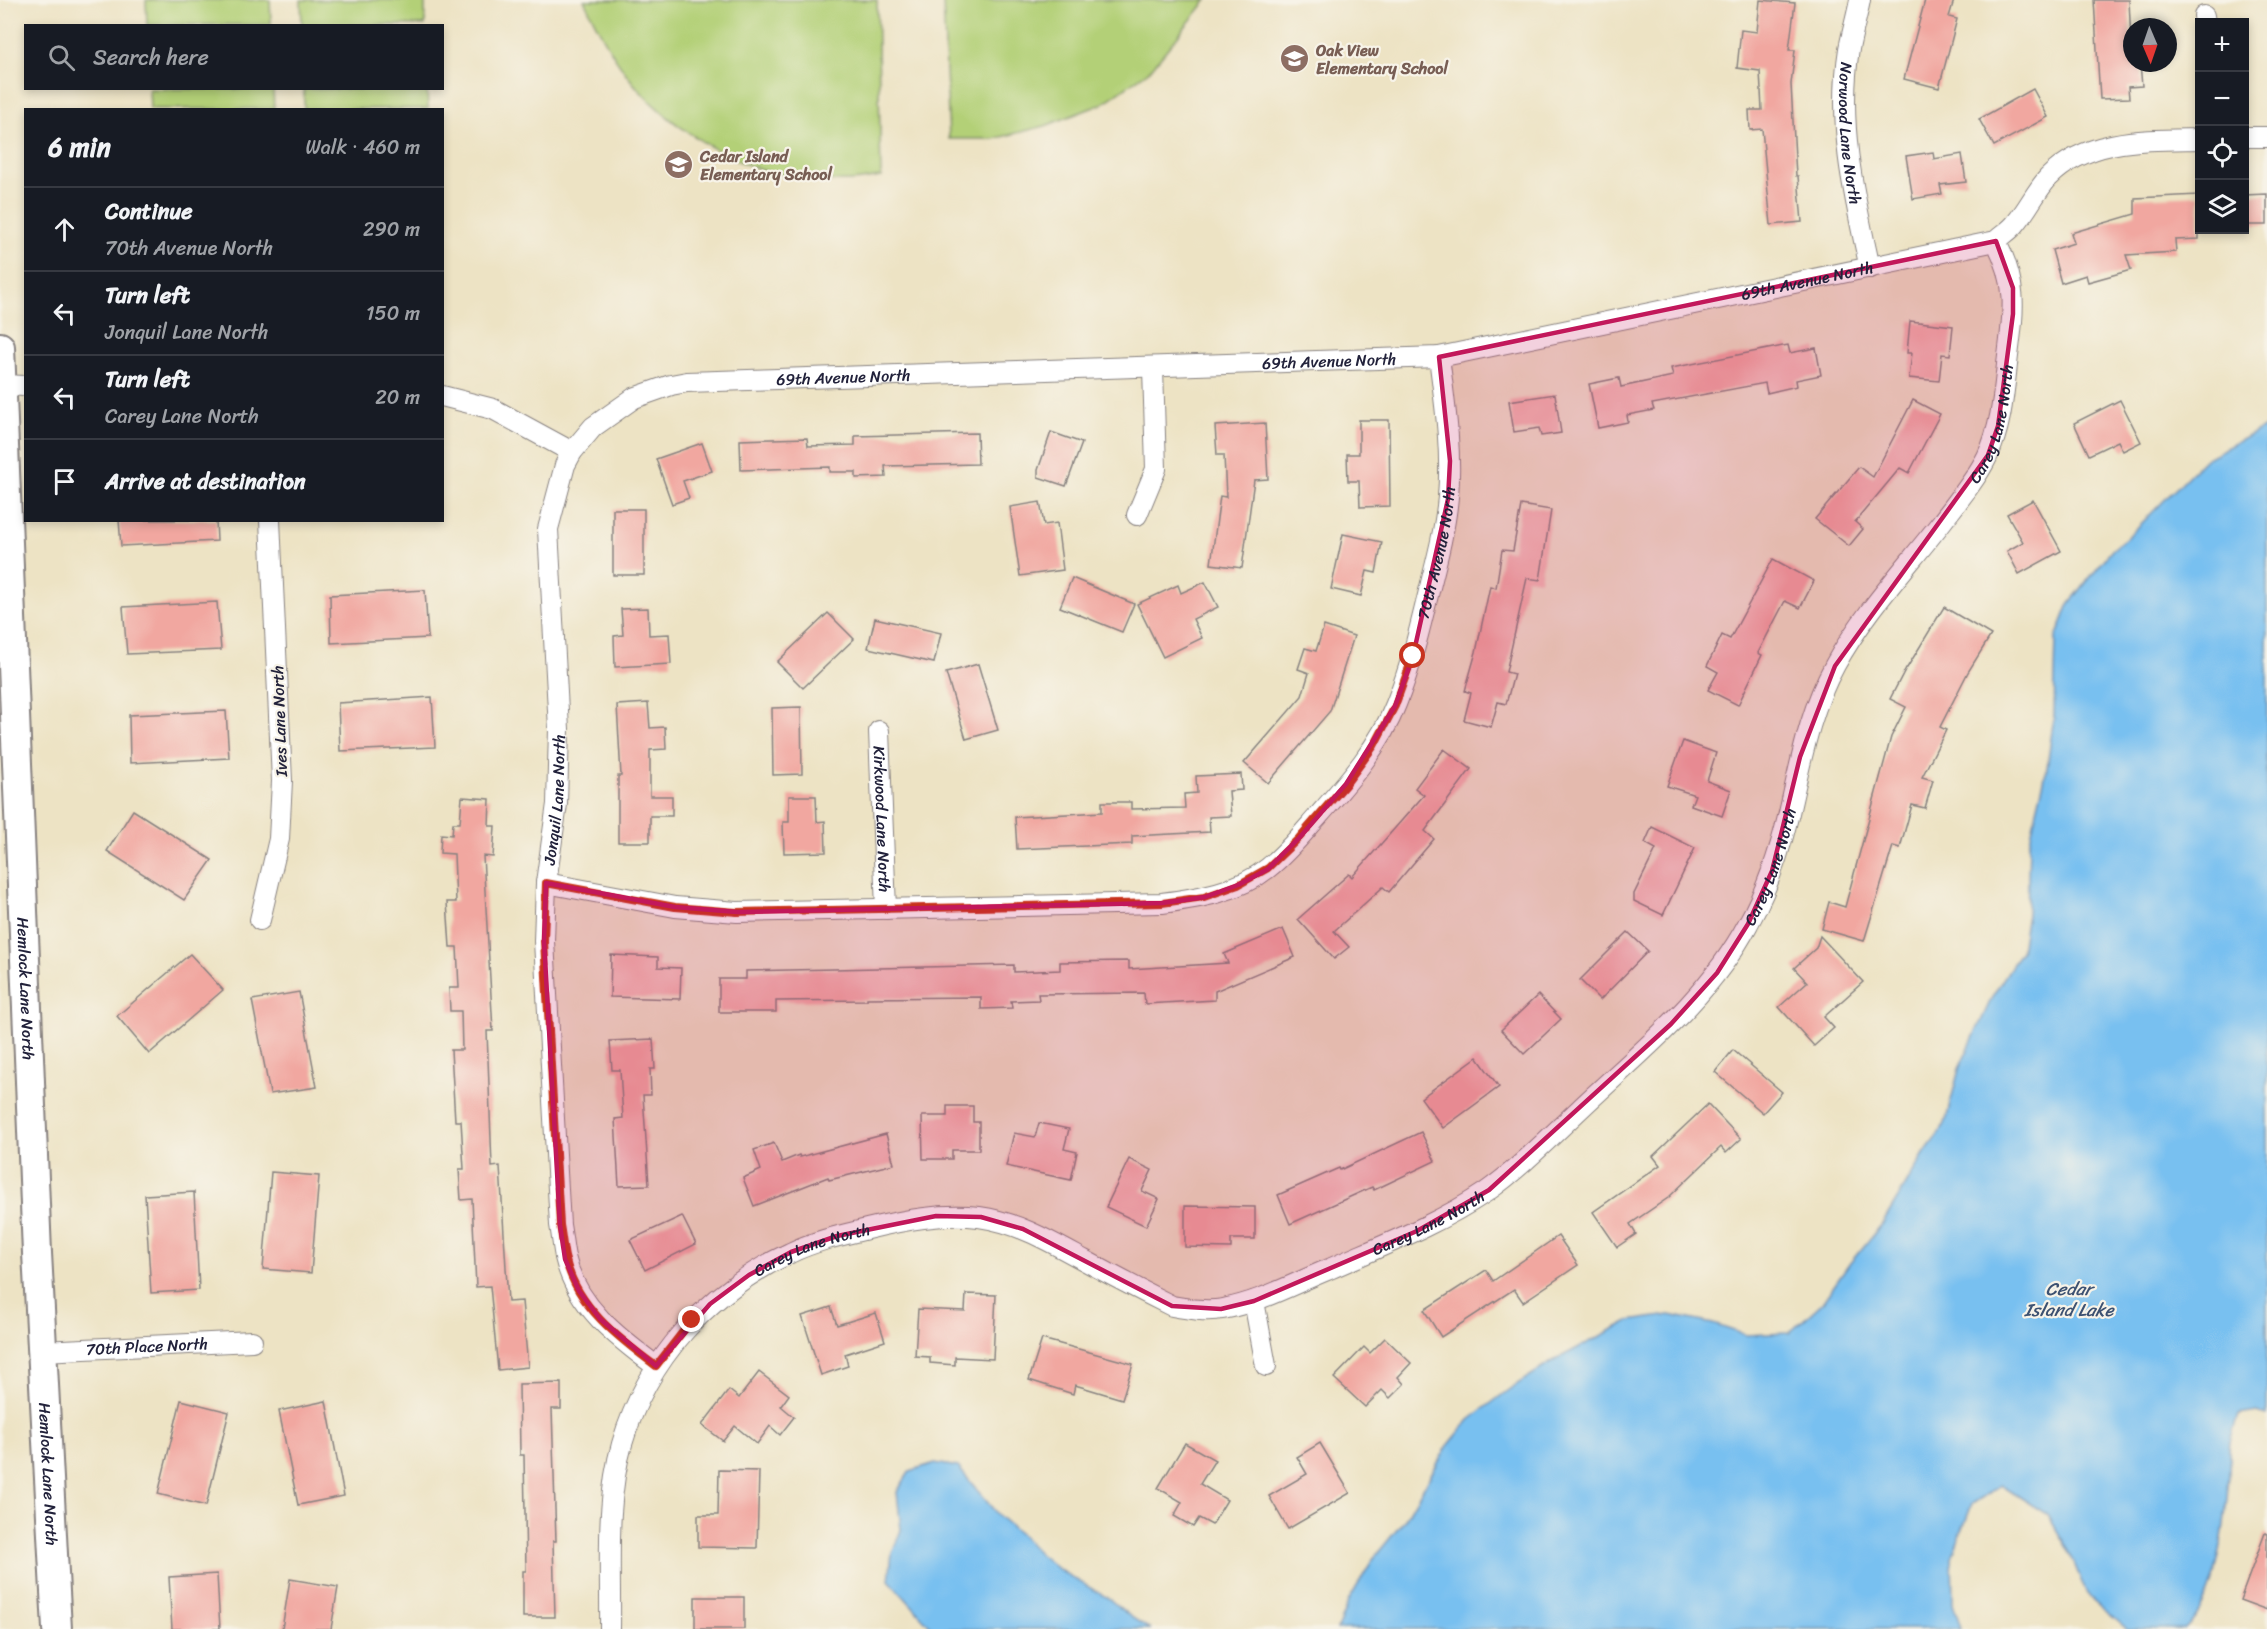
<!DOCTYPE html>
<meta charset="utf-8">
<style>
:root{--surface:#171b24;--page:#20242c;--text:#f1f3f6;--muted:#9ea1a6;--line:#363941}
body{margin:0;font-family:Sriracha,sans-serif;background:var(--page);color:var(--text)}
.controls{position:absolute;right:18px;top:18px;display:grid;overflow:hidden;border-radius:0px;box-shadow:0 3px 9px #0003}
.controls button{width:54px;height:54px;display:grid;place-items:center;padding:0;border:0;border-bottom:2px solid var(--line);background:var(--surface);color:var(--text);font:30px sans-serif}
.compass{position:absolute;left:2123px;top:18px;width:54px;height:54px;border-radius:50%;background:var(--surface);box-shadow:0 3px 9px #0003;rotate:178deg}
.stop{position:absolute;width:18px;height:18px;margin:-14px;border:4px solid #c8321e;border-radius:50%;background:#fff}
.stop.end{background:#c8321e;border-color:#fff;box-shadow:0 2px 6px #0008}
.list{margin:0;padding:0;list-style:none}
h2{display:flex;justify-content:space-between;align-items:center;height:78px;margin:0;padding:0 24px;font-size:26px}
h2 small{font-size:20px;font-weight:400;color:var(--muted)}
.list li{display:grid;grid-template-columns:39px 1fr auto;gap:18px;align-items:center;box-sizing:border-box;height:84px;padding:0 24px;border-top:2px solid var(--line)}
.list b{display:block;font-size:22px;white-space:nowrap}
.list p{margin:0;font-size:20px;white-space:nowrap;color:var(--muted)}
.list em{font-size:20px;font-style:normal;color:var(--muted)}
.icon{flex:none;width:33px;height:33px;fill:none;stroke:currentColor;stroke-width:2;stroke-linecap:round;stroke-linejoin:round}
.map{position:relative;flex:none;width:2267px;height:1629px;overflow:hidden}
.search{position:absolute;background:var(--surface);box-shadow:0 3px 9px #0003;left:24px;top:24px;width:420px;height:66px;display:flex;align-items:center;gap:15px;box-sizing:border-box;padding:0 21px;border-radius:0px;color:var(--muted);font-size:22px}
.panel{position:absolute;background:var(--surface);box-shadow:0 3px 9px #0003;left:24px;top:108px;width:420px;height:414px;border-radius:0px}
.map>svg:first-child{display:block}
.green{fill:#b3d077;stroke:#6a7959;stroke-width:1.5}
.water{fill:#78c0f0;stroke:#4d7196;stroke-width:1.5}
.building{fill:#f1a7a0}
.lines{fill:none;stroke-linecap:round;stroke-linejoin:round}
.minor-casing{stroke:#888280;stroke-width:22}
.secondary-casing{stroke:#888280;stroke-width:32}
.minor{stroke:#fff;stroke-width:20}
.secondary{stroke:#fff;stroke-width:28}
.route{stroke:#c8321e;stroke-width:8}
.marked{fill:#c2185b;fill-opacity:0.2;stroke:#c2185b;stroke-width:4.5;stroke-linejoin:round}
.labels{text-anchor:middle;stroke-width:4.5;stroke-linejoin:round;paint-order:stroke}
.education-label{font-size:16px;font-weight:bold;fill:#785e54;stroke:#f7f3e8;text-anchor:start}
.street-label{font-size:16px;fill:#22223b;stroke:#f7f3e8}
.water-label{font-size:18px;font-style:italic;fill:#3c5171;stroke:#f7f3e8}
</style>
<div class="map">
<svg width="2267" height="1629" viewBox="0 0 2267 1629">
<rect width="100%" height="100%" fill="#f7f3e8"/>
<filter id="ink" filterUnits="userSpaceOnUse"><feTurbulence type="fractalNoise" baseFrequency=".0167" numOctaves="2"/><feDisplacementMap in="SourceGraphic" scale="12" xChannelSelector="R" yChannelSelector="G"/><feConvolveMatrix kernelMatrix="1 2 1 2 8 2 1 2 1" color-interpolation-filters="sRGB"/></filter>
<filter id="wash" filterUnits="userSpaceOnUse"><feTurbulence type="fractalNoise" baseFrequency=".008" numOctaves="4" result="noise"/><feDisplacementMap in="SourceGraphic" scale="24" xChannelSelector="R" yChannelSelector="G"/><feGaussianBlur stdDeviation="1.35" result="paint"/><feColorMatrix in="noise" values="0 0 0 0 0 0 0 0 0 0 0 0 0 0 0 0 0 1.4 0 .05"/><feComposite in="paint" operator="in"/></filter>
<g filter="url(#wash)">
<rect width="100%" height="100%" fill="#ede3c4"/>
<!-- green -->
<g class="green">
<path d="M146,0H270L271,25H147Z"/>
<path d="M301,0H425V25H302Z"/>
<path d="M584,0H877L881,177C871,178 860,181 850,181C826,182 781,177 759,169C712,153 656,115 627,75C610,52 596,26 584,0Z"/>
<path d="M943,0H1207L1150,70L1102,104L1045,126L993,139H949Z"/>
<path d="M149,89H273L274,109H150Z"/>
<path d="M304,89H427L428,109H304Z"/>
</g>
<!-- water -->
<g class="water">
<path d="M2267,426V1416L2258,1412L2238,1415C2235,1424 2232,1433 2230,1442C2228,1453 2230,1464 2229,1475C2225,1522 2220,1595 2185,1629H2127L2087,1595L2070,1553L2048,1515L2001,1485L1972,1504L1952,1557L1953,1604L1961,1629H1337L1349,1600L1373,1559L1404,1521L1447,1447L1469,1420L1511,1388L1555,1360L1629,1321L1670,1315L1713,1324L1746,1335L1789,1333L1822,1303L1850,1263L1883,1223L1924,1154L1945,1124L1959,1069L1993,995L2021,951L2027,914L2029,844L2047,768L2054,716L2056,638L2069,604L2112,550L2134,531L2205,459Z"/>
<path d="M935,1463L958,1467L998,1515L1019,1533L1038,1553L1059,1570L1108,1598L1131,1617L1150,1629H933L889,1580L892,1553L901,1530L897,1492L910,1471Z"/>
</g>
<g id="blocks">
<!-- building -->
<g class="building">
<path d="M1760,0L1795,3L1789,50H1795L1791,84L1796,176H1798L1802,222L1771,225L1762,129L1750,130L1749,110H1762L1760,71L1737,68L1741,30L1757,32Z"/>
<path d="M1925,0H1954L1949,17L1957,19L1939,88L1904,79Z"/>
<path d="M2094,0H2129L2132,63H2140L2142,86L2128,87L2129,98L2100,99Z"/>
<path d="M2033,89L2048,117L1994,146L1979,119Z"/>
<path d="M1933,152L1934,159L1962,154L1966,182L1940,185L1942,194L1913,199L1906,156Z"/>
<path d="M2267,194V225H2244V195Z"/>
<path d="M2199,195V239L2175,240L2176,252L2126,255L2131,270L2088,282L2086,275L2061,283L2052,250L2074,243L2071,233L2135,214V198Z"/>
<path d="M1910,321L1953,326L1950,355L1942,354L1939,381L1909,378L1912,353H1907Z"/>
<path d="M1788,345L1790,353L1816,348L1821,375L1796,380L1797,386L1767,393L1765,383L1652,404L1654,410L1627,415L1628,422L1598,428L1589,384L1619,378L1621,387L1673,376L1671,368Z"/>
<path d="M1555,394L1561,433L1541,436L1539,428L1514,432L1509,401Z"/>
<path d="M1913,400L1940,414L1909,473L1900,468L1855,522L1863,529L1849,546L1815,519L1859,467L1873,477Z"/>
<path d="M2120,400L2141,442L2123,451L2118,441L2089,455L2074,423Z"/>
<path d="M1359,420H1389L1390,506L1360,507L1359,481H1348L1347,454H1359Z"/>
<path d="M1265,423L1268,479L1254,480L1242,568L1211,564L1220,496L1226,497L1224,455H1217L1215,426Z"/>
<path d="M1051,432L1082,443L1066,486L1038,477V470Z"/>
<path d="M977,433L978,464L885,466L886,477L856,478V472H830V467L741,470L740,440L807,438L808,446L855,445V436Z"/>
<path d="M702,443L712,471L683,481L689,498L672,504L656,459Z"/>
<path d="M2033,500L2061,551L2019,574L2007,551L2023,542L2007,514Z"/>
<path d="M1040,502L1044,525L1057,523L1063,570L1020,576L1010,507Z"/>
<path d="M1521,505L1551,510L1540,580L1527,578L1506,672L1514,674L1506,704L1498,702L1491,727L1464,720L1471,693L1465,691L1476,652L1490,586L1496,588L1502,550L1513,551Z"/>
<rect x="613" y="509" width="31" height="66"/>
<path d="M119,520H216L217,541L121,546Z"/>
<path d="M1343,534L1382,542L1376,573L1367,571L1361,596L1331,589Z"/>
<path d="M1773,559L1814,581L1800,608L1785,601L1758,653L1762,655L1738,705L1708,690L1718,672L1707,666L1722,635L1730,639Z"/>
<path d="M1072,578L1134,604L1122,632L1060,607Z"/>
<path d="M1205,582L1218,607L1193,619L1202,638L1163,657L1137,604L1178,585L1181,593Z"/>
<path d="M425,590L428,638L331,643L330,595Z"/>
<path d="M217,602L221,650L127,654L123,607Z"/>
<path d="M1944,607L1991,635L1968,672L1940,727L1946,730L1922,777L1933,780L1925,808L1912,805L1900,848L1893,846L1864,941L1822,929L1829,902L1845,907L1891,737L1906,707L1890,699L1906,668H1907Z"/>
<path d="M648,608L649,635L669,634L671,664L615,667L614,636L623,635L621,609Z"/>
<path d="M828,613L854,639L803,688L777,662Z"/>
<path d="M875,618L941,633L934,663L868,648Z"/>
<path d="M1324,626L1354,636L1330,711L1268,783L1244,763L1302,696L1309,673L1298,669L1305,648L1316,651Z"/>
<path d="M978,664L998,730L966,739L946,673Z"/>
<path d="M432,697L435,747L340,751L338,703Z"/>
<path d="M648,703L650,728L665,727L666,749L650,750V796H672V816H650V842H618V776H621L617,705Z"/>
<path d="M801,707L802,774L773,775L772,708Z"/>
<path d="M226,711L229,758L130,763L129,715Z"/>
<path d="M1683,741L1716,753L1707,781L1731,790L1722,816L1691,805L1695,795L1667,786Z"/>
<path d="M1444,749L1471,769L1425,831L1434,839L1389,892L1383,887L1334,931L1349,947L1334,959L1298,919L1349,874L1352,877L1424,795L1415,788Z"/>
<path d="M1241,774L1242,790L1229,791L1231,816L1209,817L1210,832L1132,836V844L1017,849L1015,817L1102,812V802H1131V809L1185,808L1184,794L1197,793L1196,776Z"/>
<path d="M789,796H816L817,822L825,821L826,852L784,853L783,822H789Z"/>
<path d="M462,797L490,799L489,826H495L493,857L483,856L493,1031H487L492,1167L500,1166L508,1302L522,1301L528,1367L498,1370L490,1286L476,1287L472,1199L461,1200L459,1169H464L461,1121H455L451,1050H462L461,1011H450L449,988H459L457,947H450L447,902H456L454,854L440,853L441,834L452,835L453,823H460Z"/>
<path d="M133,810L212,860L184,900L107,851Z"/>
<path d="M1652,827L1695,848L1663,915L1634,901V894L1656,849L1645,843Z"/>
<path d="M1283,929L1295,957L1215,991V1000L1145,1004L1144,993L1038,994L1039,1000L1011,1001L1012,1008L981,1009V997L867,998V1000L776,1001V1012H719V979H746V971L1014,965V972L1060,970V962L1129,961V969L1228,963L1224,954Z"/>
<path d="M1628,932L1648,951L1600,1000L1580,980Z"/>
<path d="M1820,936L1863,982L1824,1017L1834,1028L1814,1046L1779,1007L1807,982L1794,968L1816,948Z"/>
<path d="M190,954L223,990L149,1054L117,1016Z"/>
<path d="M611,955L658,957V967L681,968L680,999L610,997Z"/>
<path d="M299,992L317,1087L270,1094L252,1000Z"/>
<path d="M1538,995L1561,1019L1524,1054L1501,1030Z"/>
<path d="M653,1039L655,1069H650L651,1095H643L649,1185L619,1186L615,1119L623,1118L620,1070H612L610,1041Z"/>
<path d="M1733,1050L1782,1092L1763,1113L1715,1072Z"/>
<path d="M1477,1057L1499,1087L1443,1128L1421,1098Z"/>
<path d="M1708,1104L1741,1139L1726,1153L1721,1147L1668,1198L1630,1224L1636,1234L1617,1247L1593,1212L1660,1165L1653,1156Z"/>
<path d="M947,1106H973V1122H979V1150H952V1159H923L922,1116H947Z"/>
<path d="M1039,1123L1069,1129L1064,1149L1077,1152L1071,1180L1006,1166L1014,1133L1035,1137Z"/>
<path d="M1421,1132L1435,1161L1374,1190L1372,1187L1290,1224L1278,1195L1339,1168L1340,1170Z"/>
<path d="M886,1134L894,1164L829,1180L828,1177L754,1206L743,1178L761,1170L754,1150L774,1143L782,1162L799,1155L800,1157Z"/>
<path d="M1129,1159L1152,1170L1142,1191L1159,1199L1146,1226L1106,1207Z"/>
<path d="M271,1172L319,1176L311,1273L263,1269Z"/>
<path d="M194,1192L199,1290L151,1293L145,1195Z"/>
<path d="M1185,1206L1255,1207V1239H1231V1248L1185,1247Z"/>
<path d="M682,1216L696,1244L645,1270L630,1240Z"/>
<path d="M1558,1236L1578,1265L1523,1302L1514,1289L1441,1337L1424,1310L1486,1270L1493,1281Z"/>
<path d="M966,1294L996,1295L993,1359L955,1357V1365L930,1363V1357L915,1356L918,1309L965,1311Z"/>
<path d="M831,1307L837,1325L876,1313L885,1341L845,1354L848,1366L821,1375L802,1316Z"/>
<path d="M1385,1338L1411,1363L1398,1377L1404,1384L1390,1398L1382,1390L1365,1407L1334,1378L1364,1347L1370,1353Z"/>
<path d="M1042,1339L1133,1364L1122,1399L1075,1385L1073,1394L1029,1380Z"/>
<path d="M759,1372L789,1395L781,1406L794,1417L780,1435L770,1426L757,1444L735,1426L723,1441L702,1425L729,1390L739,1398Z"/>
<path d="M561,1383V1409H552L556,1541H553L555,1617H523V1571H526L524,1455H520L519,1384Z"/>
<path d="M181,1400L229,1412L206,1506L158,1494Z"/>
<path d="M326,1401L344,1496L298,1505L279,1411Z"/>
<path d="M1185,1443L1215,1460L1200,1484L1227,1500L1212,1525L1199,1518L1193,1527L1174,1516L1182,1502L1158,1488Z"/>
<path d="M1320,1443L1350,1493L1288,1529L1269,1496L1307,1474L1297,1457Z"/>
<path d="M719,1470L759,1471L757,1548L698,1547V1515H718Z"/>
<path d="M2265,1533L2267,1534V1610L2240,1600Z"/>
<path d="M217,1574L220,1629H172L169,1577Z"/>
<path d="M290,1579L338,1587L331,1629H282Z"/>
<rect x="695" y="1597" width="49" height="32"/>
</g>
</g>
</g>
<g filter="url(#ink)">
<use href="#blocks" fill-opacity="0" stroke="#888280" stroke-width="1.5"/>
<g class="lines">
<defs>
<g id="minor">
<path id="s1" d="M1860,0C1857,16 1852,33 1849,49C1837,124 1854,196 1870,268"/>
<path d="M2204,16L2205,22"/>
<path d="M2244,137H2267"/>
<path d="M1,385L26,386"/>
<path d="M442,396L493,409L572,452"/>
<path d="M1137,515L1156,469L1153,368"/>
<path id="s2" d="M879,731L886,909"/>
<path id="s3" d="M546,883L675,907L737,912L1162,903C1199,898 1238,892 1268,868C1287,853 1303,833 1319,815C1348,782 1380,746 1396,704C1410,669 1419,632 1428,595C1436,563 1445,530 1448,497C1452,450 1445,404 1439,357"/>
<path d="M260,920L279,839L282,781L270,520"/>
<path d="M1254,1301L1266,1366"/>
<path id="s4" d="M42,1351L252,1341"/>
<path id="s5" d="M656,1366C618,1338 576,1306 565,1257C563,1247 562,1236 560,1225L544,941L546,883L557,804L559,729L548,529L565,465L572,452L593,427L634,398L671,385L687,382L1439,357L1996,241C2002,235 2011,230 2016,223C2028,209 2036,191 2048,178C2088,137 2147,140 2200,139"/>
<path id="s6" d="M610,1629C611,1568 605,1503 622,1444C647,1358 709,1291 790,1253C814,1241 842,1235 867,1229C904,1220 942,1213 979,1217C1017,1222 1051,1242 1084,1260C1113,1276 1142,1291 1172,1306C1189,1309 1206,1312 1223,1309C1260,1302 1293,1284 1327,1270C1381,1246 1437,1225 1486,1192C1520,1168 1550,1137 1580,1109C1640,1052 1709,998 1748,924C1767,890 1780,851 1789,813C1801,762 1809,712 1835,665C1863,614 1905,569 1941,523C1957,502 1975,481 1987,457C2002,426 2004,389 2008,356C2014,309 2018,285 1996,241"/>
</g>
<g id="secondary">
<path id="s7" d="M0,347L37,1253L57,1629"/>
</g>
</defs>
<!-- minor casing -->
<use href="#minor" class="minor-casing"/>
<!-- secondary casing -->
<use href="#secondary" class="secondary-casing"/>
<!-- minor -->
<use href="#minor" class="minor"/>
<!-- secondary -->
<use href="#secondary" class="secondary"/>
</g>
</g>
<g class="lines" filter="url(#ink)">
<!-- route -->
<path class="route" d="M692,1320L656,1366C618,1338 576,1306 565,1257C563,1247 562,1236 560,1225L544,941L546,883L675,907L737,912L1162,903L1204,897L1238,885L1268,868L1299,838L1346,784L1374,746L1395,706L1413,656"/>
</g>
<!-- marked area -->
<path class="marked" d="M1996,241L2013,288V314L1998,426L1988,455L1835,666L1800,757L1772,871L1748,924L1717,973L1671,1024L1489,1190L1417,1231L1254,1301L1221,1309L1172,1306L1023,1229L981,1217L936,1216L837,1236L791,1252L749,1275L710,1304L656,1366L600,1319L579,1291L565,1259L560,1225L544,941L546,883L675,907L737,912L1162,903L1205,897L1238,885L1268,869L1299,838L1346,784L1395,706L1413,656L1448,499L1450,461L1439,357Z"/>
<!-- icons -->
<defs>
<symbol id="school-disc" viewBox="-11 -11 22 22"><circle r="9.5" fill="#8d6e63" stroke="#f7f3e8"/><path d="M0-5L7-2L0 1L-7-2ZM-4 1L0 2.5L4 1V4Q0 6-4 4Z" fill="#fff"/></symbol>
</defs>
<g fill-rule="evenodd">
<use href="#school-disc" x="1278" y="42" width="33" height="33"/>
<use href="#school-disc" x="662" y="148" width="33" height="33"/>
</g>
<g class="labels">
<!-- education labels -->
<g class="education-label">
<text x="1316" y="56">Oak View<tspan x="1316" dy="18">Elementary School</tspan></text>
<text x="700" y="162">Cedar Island<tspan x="700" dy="18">Elementary School</tspan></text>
</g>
<!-- street labels -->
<g class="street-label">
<text dy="6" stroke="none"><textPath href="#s1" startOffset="135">Norwood Lane North</textPath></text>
<text dy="6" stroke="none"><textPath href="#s5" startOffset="2223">69th Avenue North</textPath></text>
<text dy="6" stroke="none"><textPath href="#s5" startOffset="1737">69th Avenue North</textPath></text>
<text dy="6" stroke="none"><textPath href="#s5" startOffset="1251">69th Avenue North</textPath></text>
<text dy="6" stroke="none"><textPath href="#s6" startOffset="2138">Carey Lane North</textPath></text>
<text dy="6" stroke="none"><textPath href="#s3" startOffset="1098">70th Avenue North</textPath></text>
<text transform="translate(279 721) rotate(-92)" y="6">Ives Lane North</text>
<text dy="6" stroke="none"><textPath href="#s5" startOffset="604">Jonquil Lane North</textPath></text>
<text dy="6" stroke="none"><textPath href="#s2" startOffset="88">Kirkwood Lane North</textPath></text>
<text dy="6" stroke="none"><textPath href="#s6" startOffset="1634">Carey Lane North</textPath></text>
<text dy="6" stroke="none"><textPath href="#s7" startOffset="642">Hemlock Lane North</textPath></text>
<text dy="6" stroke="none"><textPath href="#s6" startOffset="1130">Carey Lane North</textPath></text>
<text dy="6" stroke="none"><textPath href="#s6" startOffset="470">Carey Lane North</textPath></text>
<text dy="6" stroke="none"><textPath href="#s4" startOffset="105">70th Place North</textPath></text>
<text dy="6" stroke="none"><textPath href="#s7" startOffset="1128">Hemlock Lane North</textPath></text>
</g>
<!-- water labels -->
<g class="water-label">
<text x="2069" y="1295">Cedar<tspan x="2069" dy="21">Island Lake</tspan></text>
</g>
</g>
</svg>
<div class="controls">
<button>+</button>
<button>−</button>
<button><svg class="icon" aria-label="locate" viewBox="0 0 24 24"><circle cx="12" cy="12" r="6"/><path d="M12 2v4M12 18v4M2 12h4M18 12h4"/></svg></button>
<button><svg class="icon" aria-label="layers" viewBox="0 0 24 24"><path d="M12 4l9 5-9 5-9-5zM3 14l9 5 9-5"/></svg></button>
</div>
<svg class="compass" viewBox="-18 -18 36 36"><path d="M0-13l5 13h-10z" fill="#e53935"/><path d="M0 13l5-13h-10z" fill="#9ea1a6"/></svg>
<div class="stop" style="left:1413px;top:656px"></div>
<div class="stop end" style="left:692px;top:1320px"></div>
<div class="search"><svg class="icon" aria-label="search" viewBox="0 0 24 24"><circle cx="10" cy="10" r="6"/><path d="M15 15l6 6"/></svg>Search here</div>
<section class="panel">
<h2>6 min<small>Walk · 460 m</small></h2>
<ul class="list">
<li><svg class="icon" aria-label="ahead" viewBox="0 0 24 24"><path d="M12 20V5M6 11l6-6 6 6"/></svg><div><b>Continue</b><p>70th Avenue North</p></div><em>290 m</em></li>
<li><svg class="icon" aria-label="left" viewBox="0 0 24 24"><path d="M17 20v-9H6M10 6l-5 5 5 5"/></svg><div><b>Turn left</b><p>Jonquil Lane North</p></div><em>150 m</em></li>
<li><svg class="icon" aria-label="left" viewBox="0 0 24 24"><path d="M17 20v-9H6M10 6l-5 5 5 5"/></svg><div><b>Turn left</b><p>Carey Lane North</p></div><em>20 m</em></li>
<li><svg class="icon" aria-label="arrive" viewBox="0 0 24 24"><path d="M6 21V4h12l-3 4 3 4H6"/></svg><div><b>Arrive at destination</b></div></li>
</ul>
</section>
</div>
